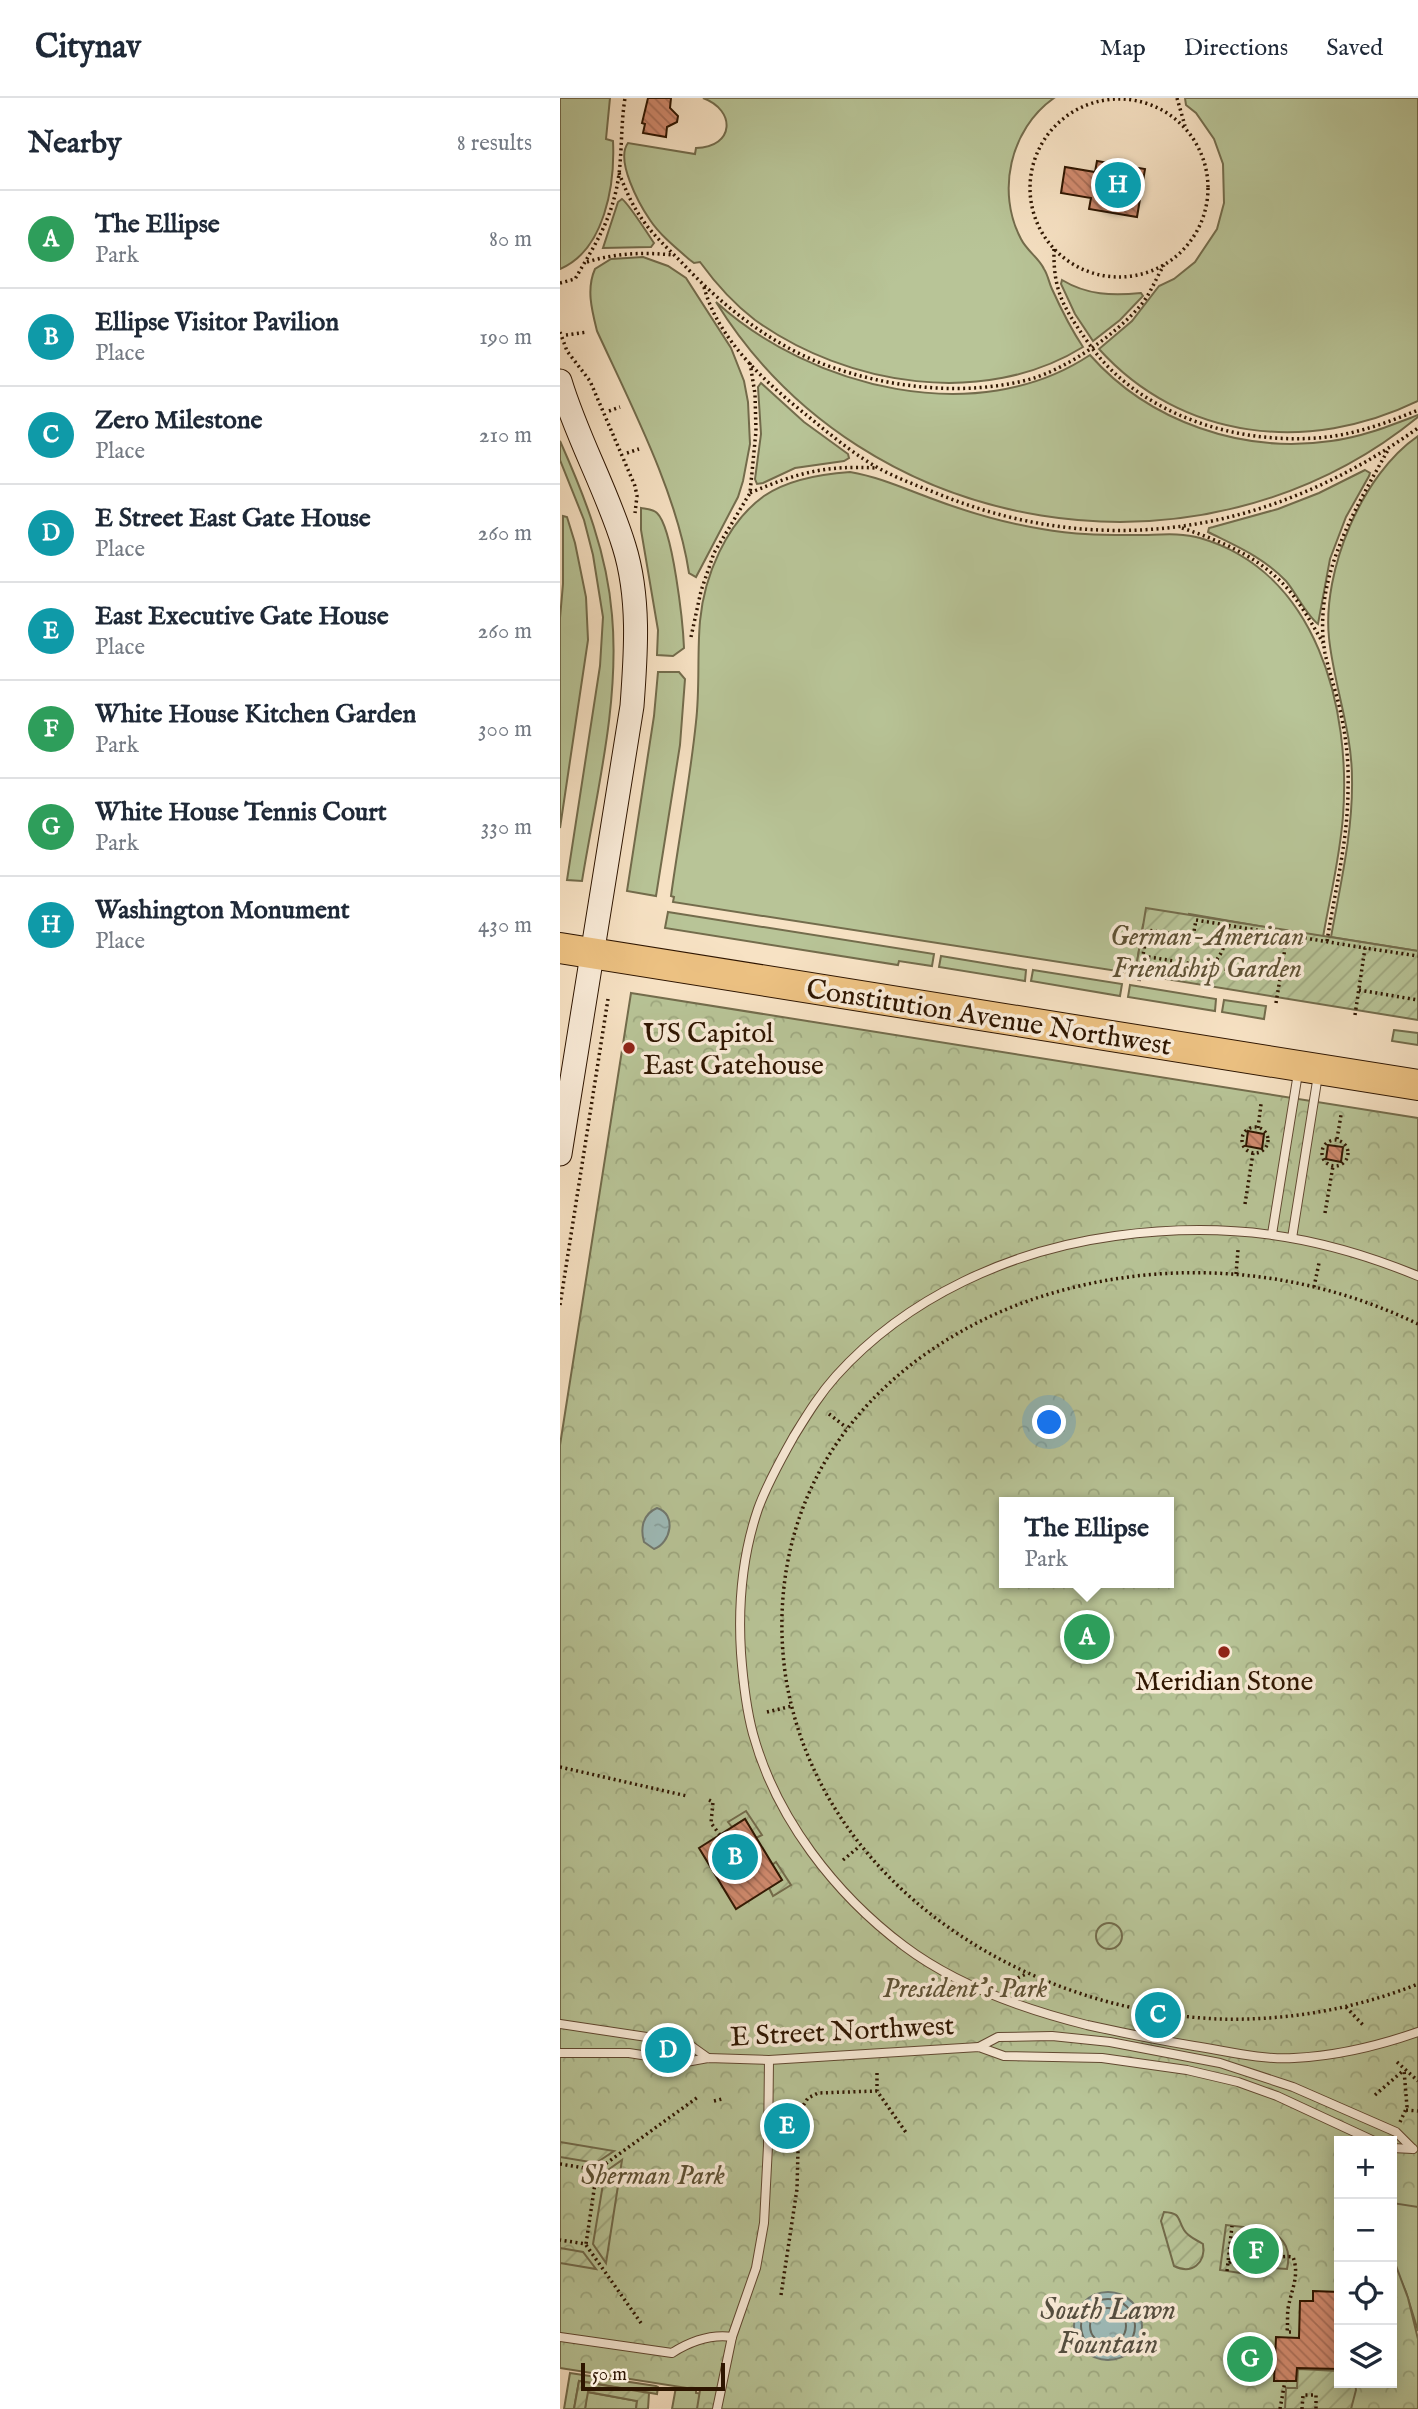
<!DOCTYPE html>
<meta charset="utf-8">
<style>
:root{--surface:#fff;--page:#f2f2f3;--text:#1f2937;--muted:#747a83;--line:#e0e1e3;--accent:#111827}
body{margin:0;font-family:"IM FELL English",serif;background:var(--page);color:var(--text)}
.controls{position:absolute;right:21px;bottom:21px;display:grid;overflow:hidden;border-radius:0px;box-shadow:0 4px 18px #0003}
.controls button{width:63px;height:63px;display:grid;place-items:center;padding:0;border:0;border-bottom:2px solid var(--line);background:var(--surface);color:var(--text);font:35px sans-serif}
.scale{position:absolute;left:21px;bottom:18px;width:144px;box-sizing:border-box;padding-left:7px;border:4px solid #2e1500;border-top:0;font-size:19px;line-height:24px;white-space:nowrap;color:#2e1500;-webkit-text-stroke:5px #faecd9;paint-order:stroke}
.you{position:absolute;left:490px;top:1325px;width:24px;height:24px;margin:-18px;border:5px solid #fff;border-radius:50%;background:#1a73e8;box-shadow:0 0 0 10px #1a73e833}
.badge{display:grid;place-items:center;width:46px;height:46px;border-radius:50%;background:var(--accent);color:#fff;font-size:23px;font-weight:700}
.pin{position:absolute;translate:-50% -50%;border:4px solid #fff;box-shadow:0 2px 7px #0006}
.popup{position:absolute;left:439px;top:1399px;width:175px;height:91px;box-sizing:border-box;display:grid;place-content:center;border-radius:0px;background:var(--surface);filter:drop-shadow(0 2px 5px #0005);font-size:23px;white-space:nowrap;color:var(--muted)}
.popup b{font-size:26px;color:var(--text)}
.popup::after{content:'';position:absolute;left:50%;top:100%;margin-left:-14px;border:14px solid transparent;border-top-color:var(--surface)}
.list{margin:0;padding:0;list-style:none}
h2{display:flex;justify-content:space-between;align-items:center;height:91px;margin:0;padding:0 28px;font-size:30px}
h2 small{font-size:23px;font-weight:400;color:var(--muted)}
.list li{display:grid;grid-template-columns:46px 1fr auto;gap:21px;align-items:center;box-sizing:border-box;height:98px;padding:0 28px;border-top:2px solid var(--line)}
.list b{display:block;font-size:26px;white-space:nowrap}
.list p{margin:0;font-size:23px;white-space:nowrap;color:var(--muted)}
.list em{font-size:23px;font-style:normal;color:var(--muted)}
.icon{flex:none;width:38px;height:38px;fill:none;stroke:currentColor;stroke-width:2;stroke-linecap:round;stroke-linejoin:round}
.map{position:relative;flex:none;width:858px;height:2311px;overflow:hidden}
header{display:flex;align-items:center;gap:42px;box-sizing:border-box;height:98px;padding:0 35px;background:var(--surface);border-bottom:2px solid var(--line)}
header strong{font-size:33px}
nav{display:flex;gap:38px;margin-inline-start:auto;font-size:24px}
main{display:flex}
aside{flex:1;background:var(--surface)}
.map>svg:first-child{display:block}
.grass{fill:#b8c497;stroke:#736c4c;stroke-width:2}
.forest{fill:url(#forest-crowns);stroke:#736c4c;stroke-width:2;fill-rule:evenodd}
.garden{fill:url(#garden-furrows);stroke:#736c4c;stroke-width:2}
.water{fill:url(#water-ripples);stroke:#717970;stroke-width:2}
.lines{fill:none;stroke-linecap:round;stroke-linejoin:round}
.shore{stroke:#66685d;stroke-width:2}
.building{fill:url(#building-back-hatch);stroke:#2e1500;stroke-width:2}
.lane-casing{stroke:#604831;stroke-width:10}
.secondary-casing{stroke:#2e1500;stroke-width:25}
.highway-casing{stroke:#2e1500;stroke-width:32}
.path{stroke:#2e1500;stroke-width:3.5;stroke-dasharray:2 3.5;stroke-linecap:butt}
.lane{stroke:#faecd9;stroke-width:8}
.secondary{stroke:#faecd9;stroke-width:23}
.highway{stroke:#ecc182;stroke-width:30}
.poi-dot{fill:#8f2418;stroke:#faecd9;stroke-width:2.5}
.labels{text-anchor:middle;stroke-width:7;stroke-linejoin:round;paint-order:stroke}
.park-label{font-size:28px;font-style:italic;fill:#5e5235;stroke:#faecd9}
.street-label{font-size:28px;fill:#2e1500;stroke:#faecd9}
.poi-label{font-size:28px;fill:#2e1500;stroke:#faecd9;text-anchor:start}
.water-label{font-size:30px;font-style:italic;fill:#554f41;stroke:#faecd9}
</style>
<header>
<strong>Citynav</strong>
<nav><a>Map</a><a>Directions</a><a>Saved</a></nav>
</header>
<main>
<aside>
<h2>Nearby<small>8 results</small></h2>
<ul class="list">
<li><span class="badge" style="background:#2e9e5b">A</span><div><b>The Ellipse</b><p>Park</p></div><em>80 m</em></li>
<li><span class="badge" style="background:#0f9aa8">B</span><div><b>Ellipse Visitor Pavilion</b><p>Place</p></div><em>190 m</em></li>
<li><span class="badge" style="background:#0f9aa8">C</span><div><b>Zero Milestone</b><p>Place</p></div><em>210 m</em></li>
<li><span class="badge" style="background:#0f9aa8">D</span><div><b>E Street East Gate House</b><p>Place</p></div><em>260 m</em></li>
<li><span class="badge" style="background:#0f9aa8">E</span><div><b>East Executive Gate House</b><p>Place</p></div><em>260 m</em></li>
<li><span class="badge" style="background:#2e9e5b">F</span><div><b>White House Kitchen Garden</b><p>Park</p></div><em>300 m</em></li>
<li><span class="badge" style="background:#2e9e5b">G</span><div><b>White House Tennis Court</b><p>Park</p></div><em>330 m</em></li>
<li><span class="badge" style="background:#0f9aa8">H</span><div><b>Washington Monument</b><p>Place</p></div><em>430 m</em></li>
</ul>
</aside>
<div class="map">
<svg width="858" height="2311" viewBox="0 0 858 2311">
<defs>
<pattern id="forest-crowns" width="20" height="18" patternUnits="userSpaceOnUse" patternTransform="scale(1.75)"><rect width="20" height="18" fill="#b8c497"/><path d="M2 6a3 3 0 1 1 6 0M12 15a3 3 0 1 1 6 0" fill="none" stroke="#9ea880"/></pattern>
<pattern id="garden-furrows" width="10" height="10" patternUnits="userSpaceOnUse" patternTransform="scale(1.75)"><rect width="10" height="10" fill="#b8c497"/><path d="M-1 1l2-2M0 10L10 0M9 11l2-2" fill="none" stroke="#9ea880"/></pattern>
<pattern id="water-ripples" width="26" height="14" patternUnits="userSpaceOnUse" patternTransform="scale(1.75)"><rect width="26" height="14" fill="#9ebcba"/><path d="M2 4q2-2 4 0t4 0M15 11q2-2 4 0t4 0" fill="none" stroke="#88a19e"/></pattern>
<pattern id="building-back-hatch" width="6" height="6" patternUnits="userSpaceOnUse" patternTransform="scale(1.75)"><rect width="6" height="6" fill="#d28b6f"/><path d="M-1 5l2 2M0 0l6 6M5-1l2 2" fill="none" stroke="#ab7059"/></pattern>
</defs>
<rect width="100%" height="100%" fill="#f7e2c4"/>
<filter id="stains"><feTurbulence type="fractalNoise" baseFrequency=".00286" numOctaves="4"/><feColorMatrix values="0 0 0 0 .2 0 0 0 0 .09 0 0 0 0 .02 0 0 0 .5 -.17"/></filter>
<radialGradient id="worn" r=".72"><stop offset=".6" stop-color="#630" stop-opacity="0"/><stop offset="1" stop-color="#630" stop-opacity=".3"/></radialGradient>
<!-- grass -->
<g class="grass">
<path d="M0,0H50L46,41L53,43C55,86 45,152 0,171Z"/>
<path d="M143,0H494C450,31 436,94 461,141C467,153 479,160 484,171C488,177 489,185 492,191C501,211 511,231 523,249C424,310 287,288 195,222C174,206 156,186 140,164L134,165L130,162C116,150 100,137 90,122C79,106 55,62 68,45L135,56L136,50C175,49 176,12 143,0Z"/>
<path d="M625,0H858V303C749,356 622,343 539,251L572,223L599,188L614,181L635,164L657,131L664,105L663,66L654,41L636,15L626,7Z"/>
<path d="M62,101C68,105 88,136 94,145L91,149L43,150L58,104Z"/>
<path d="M83,159L108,168L126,180L171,250L184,283L188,304L190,346L183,383L178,399L136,479L129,475C117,395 71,307 37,233C32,213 26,191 35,171L51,161Z"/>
<path d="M502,182C527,197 552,198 581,195L583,198L560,222L533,243L515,216L501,186Z"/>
<path d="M156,204C251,290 417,332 530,257C589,324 683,356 771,343C802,339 829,328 858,317V319C641,496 304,443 156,204Z"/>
<path d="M201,285L244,324L288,356L289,360L284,363L235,370L203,385L197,386L195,381L201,336L198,289Z"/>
<path d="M858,338V853L771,839C780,788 793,734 792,681C792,632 774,588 769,540C762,473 802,376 858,338Z"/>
<path d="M0,343C25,399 47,455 52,517C60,604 36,697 22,783L7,782L40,568L43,519L33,457L24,422L0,362Z"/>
<path d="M805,372L810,375L809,378L786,419L770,461L758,526C747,518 736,495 726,483C703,459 676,448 648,434L649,430L653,429L718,411L759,395Z"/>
<path d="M290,374C319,379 343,390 370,400C407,414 444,425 482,431C513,437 546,437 577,437C598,437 620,434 640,440C758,474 791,611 783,718C780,759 770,799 763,839L629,816L626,833L583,827L576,871L570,875L113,804L114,799L111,798C119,740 130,682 136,624C140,590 137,557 140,523C144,479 166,425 204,398C229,381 261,376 290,374Z"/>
<path d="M81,410C87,411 93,411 97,415C113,430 123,526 124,550L113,558L97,557L98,532L81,432Z"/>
<path d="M3,418L7,419L15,445L26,499L28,542L0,730V520L3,486Z"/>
<path d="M98,574H119L125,581L120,647L96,798L67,793L94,618Z"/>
<path d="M108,814L374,856L372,868L339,863L338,867L105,830Z"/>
<path d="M381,858L466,872L465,883L379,869Z"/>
<path d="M473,872L562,886L560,898L471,883Z"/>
<path d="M570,887L656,901L655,913L568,899Z"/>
<path d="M664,902L706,908L704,921L662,914Z"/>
<path d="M834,932L858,935V947L832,943Z"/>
<path d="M832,2078L858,2081V2233L846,2194L832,2162Z"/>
<path d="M10,2275L96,2288L98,2289L97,2296L19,2283L14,2311H4Z"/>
<path d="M116,2289L136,2292V2295L155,2298L147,2311H112Z"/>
<path d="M27,2294L77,2303L76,2311H25Z"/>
</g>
<!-- forest -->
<path class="forest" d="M71,895L858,1020V2109L832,2105V2043H779V2285H832V2157L848,2200L858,2241V2311H137L140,2292L0,2270V1347ZM445,1404H609V1485H445Z"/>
<!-- garden -->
<g class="garden">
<path d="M586,810L858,853V922L575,876Z"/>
<path d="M186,1713L202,1737L196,1740L185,1721L172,1729L168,1724Z"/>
<path d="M216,1764L231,1787L213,1798L209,1790L222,1782L212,1767Z"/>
<circle cx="549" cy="1838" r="13"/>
<path d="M0,2044L54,2053L36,2065L0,2059Z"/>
<path d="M62,2062L46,2165L33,2146L45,2074Z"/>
<path d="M604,2114C621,2115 617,2120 624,2132C628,2139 637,2142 643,2146C646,2165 632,2177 614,2168L601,2123Z"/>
<path d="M666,2127L709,2132C726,2141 731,2153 727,2171L712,2170L700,2178L660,2172Z"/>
<path d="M0,2150L23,2154L36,2171L0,2165Z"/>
<path d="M738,2271L779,2273V2285H795L796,2292L791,2311H725L726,2290H737Z"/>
<path d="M19,2283L89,2295L88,2311H76L77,2303L28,2294L25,2311H14Z"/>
</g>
<!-- water -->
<g class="water">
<path d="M97,1410C117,1416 111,1445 94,1451L84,1444C80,1430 83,1416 97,1410Z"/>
<circle cx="548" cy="2228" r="34"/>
</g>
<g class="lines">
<!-- shore -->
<g class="shore">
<circle cx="548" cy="2228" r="27"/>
<circle cx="548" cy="2228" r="18"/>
</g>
</g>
<!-- building -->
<g class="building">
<path d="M88,0H111L110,10L118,18L117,24L107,29L106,39L83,35L85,26L82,25Z"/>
<path d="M537,63L585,71L577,119L529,111L531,100L501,95L505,69L535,74Z"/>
<path d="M688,1033L704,1036L702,1051L686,1048Z"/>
<path d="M768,1047L783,1049L781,1064L766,1061Z"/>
<path d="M185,1721L222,1782L176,1811L139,1750Z"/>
<path d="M753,2193L779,2194V2271L737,2270L736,2283H714L716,2239L739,2240L740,2203H753Z"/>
</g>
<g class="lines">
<defs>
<g id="lane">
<path d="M712,1136L738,975"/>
<path d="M732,1140L758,977"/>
<path d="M858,1178C757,1136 664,1123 555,1138C451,1152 347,1199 276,1278C259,1297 247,1317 234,1338C221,1361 207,1386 198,1411C182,1458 178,1507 181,1555C183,1582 186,1610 193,1636C216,1720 275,1796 344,1848C397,1888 463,1911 527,1927C563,1935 598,1942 634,1948C667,1953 700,1962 734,1960C776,1958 818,1948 858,1934"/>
<path d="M0,1926L127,1945L148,1960"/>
<path d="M419,1949L438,1939L492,1938L550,1944L660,1965L733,1989L836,2034L853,2051"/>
<path d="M0,1955H69L126,1964L148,1960L209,1962L419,1949L444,1958L542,1960L627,1972L678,1984L717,1998L814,2043"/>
<path d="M832,2050L853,2051"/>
<path d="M0,2239L112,2255C131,2243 150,2236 172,2239"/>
<path d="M157,2311L172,2239L196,2170L204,2125L208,2048L209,1962"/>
</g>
<path id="secondary" d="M0,283C17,340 47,392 64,448C80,499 76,555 72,608L0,1056"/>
<path id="highway" d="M0,850L858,987"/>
</defs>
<!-- lane casing -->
<use href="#lane" class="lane-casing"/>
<!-- secondary casing -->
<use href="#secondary" class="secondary-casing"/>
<!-- highway casing -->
<use href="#highway" class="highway-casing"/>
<!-- path -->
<g class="path">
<path d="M617,0L625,28"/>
<circle cx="559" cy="90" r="89"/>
<path d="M59,75C65,90 71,105 80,118C92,137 110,152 126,169C164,209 211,246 263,266C327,290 404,299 471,281C508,270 555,237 580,208C590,197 596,180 604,167"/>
<path d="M494,151C493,192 503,209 527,243C576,315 672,346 756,340C791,338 827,325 858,312"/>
<path d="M27,164C56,155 83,154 113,157"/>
<path d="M0,185L15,181C36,145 53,120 59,76C62,51 61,25 65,0"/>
<path d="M144,189C158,242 207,286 249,319C272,338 296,358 322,372C341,382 361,389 381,397C548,464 714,433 858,330"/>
<path d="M0,234L7,253L30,283L75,388L77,398L75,415"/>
<path d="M6,237L27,234"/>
<path d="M49,313L60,309"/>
<path d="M67,355L79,351"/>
<path d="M190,395C236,375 266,367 316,370"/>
<path d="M622,430C661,443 698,458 727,490C741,506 752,526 763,545"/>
<path d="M131,539L141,493L154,455L190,395L196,333L195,296L190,265"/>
<path d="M767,843C775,793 788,742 788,691C789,665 786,638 780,612C776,593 769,574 765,555C752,482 794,413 828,352"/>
<path d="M583,858L720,880"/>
<path d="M649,869C663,858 666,845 668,828"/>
<path d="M579,883L587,832L633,839L636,822L805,850"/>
<path d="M799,892L858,902"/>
<path d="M716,905L727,838"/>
<path d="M795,917L805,850L858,858"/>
<circle cx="695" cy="1042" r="13"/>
<path d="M698,1030L701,1006"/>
<path d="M777,1041L781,1017"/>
<circle cx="775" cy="1055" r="13"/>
<path d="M685,1106L693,1055"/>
<path d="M765,1115L773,1068"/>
<path d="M676,1176L678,1152"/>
<path d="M754,1189L759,1165"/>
<path d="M0,1207L48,901"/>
<path d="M858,1226C742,1170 609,1159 486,1197C401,1223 320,1277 271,1354C228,1421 214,1502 226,1581C260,1785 463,1913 659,1921C727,1923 795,1911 858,1886"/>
<path d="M269,1316L287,1330"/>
<path d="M207,1614L232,1608"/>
<path d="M0,1669L127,1698"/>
<path d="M149,1702L153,1704L151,1725L160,1737"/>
<path d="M283,1762L300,1748"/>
<path d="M443,1887L468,1875"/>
<path d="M786,1909L804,1928"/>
<path d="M837,1964L858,1983"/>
<path d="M317,1975V1993L347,2036"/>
<path d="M815,1997L844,1972"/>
<path d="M154,2003L162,2001"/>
<path d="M846,2012L858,2013"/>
<path d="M840,2024L847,2009L844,1972"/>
<path d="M0,2066L37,2072L26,2146L0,2142"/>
<path d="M37,2072L138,1999"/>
<path d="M670,2145L714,2152L713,2160"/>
<path d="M26,2147L81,2225"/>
<path d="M684,2153C699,2176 712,2155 733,2159C740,2178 731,2192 728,2211C727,2218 728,2226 727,2234H732"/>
<path d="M669,2165L684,2153L687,2129"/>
<path d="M667,2173L672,2128"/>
<path d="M221,2197L237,2091L239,2014L248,2000L258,1995L317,1993"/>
<path d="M720,2311L725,2283"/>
<path d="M742,2311L743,2297H756V2311"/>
</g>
<!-- lane -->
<use href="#lane" class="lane"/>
<!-- secondary -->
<use href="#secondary" class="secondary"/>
<!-- highway -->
<use href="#highway" class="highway"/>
</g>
<!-- markers -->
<g class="poi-dot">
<circle cx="69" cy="950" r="7"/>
<circle cx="664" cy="1554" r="7"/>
</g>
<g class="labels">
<!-- park labels -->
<g class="park-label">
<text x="647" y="847">German-American<tspan x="647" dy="32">Friendship Garden</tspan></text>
<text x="405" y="1899">President's Park</text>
<text x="93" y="2086">Sherman Park</text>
</g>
<!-- street labels -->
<g class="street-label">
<text transform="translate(429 918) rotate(9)" y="10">Constitution Avenue Northwest</text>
<text transform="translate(282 1932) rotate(-3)" y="10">E Street Northwest</text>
</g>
<!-- poi labels -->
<g class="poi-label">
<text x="83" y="944">US Capitol<tspan x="83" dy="32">East Gatehouse</tspan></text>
<text x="664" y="1592" text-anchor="middle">Meridian Stone</text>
</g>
<!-- water labels -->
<g class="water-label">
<text x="548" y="2221">South Lawn<tspan x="548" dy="34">Fountain</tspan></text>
</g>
</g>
<rect width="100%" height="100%" filter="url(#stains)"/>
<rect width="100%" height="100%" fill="url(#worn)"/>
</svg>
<div class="controls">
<button>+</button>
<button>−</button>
<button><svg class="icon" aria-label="locate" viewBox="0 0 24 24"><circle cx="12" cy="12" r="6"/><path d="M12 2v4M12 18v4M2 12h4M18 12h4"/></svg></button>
<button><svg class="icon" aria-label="layers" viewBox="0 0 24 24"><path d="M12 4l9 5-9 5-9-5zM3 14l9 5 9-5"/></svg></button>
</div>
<div class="scale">50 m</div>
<div class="you"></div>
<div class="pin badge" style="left:527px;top:1539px;background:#2e9e5b">A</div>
<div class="popup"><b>The Ellipse</b>Park</div>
<div class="pin badge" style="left:175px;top:1759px;background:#0f9aa8">B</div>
<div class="pin badge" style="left:598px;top:1917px;background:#0f9aa8">C</div>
<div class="pin badge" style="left:108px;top:1952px;background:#0f9aa8">D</div>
<div class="pin badge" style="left:227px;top:2028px;background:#0f9aa8">E</div>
<div class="pin badge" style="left:696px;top:2153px;background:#2e9e5b">F</div>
<div class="pin badge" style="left:690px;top:2261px;background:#2e9e5b">G</div>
<div class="pin badge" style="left:558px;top:87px;background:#0f9aa8">H</div>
</div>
</main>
